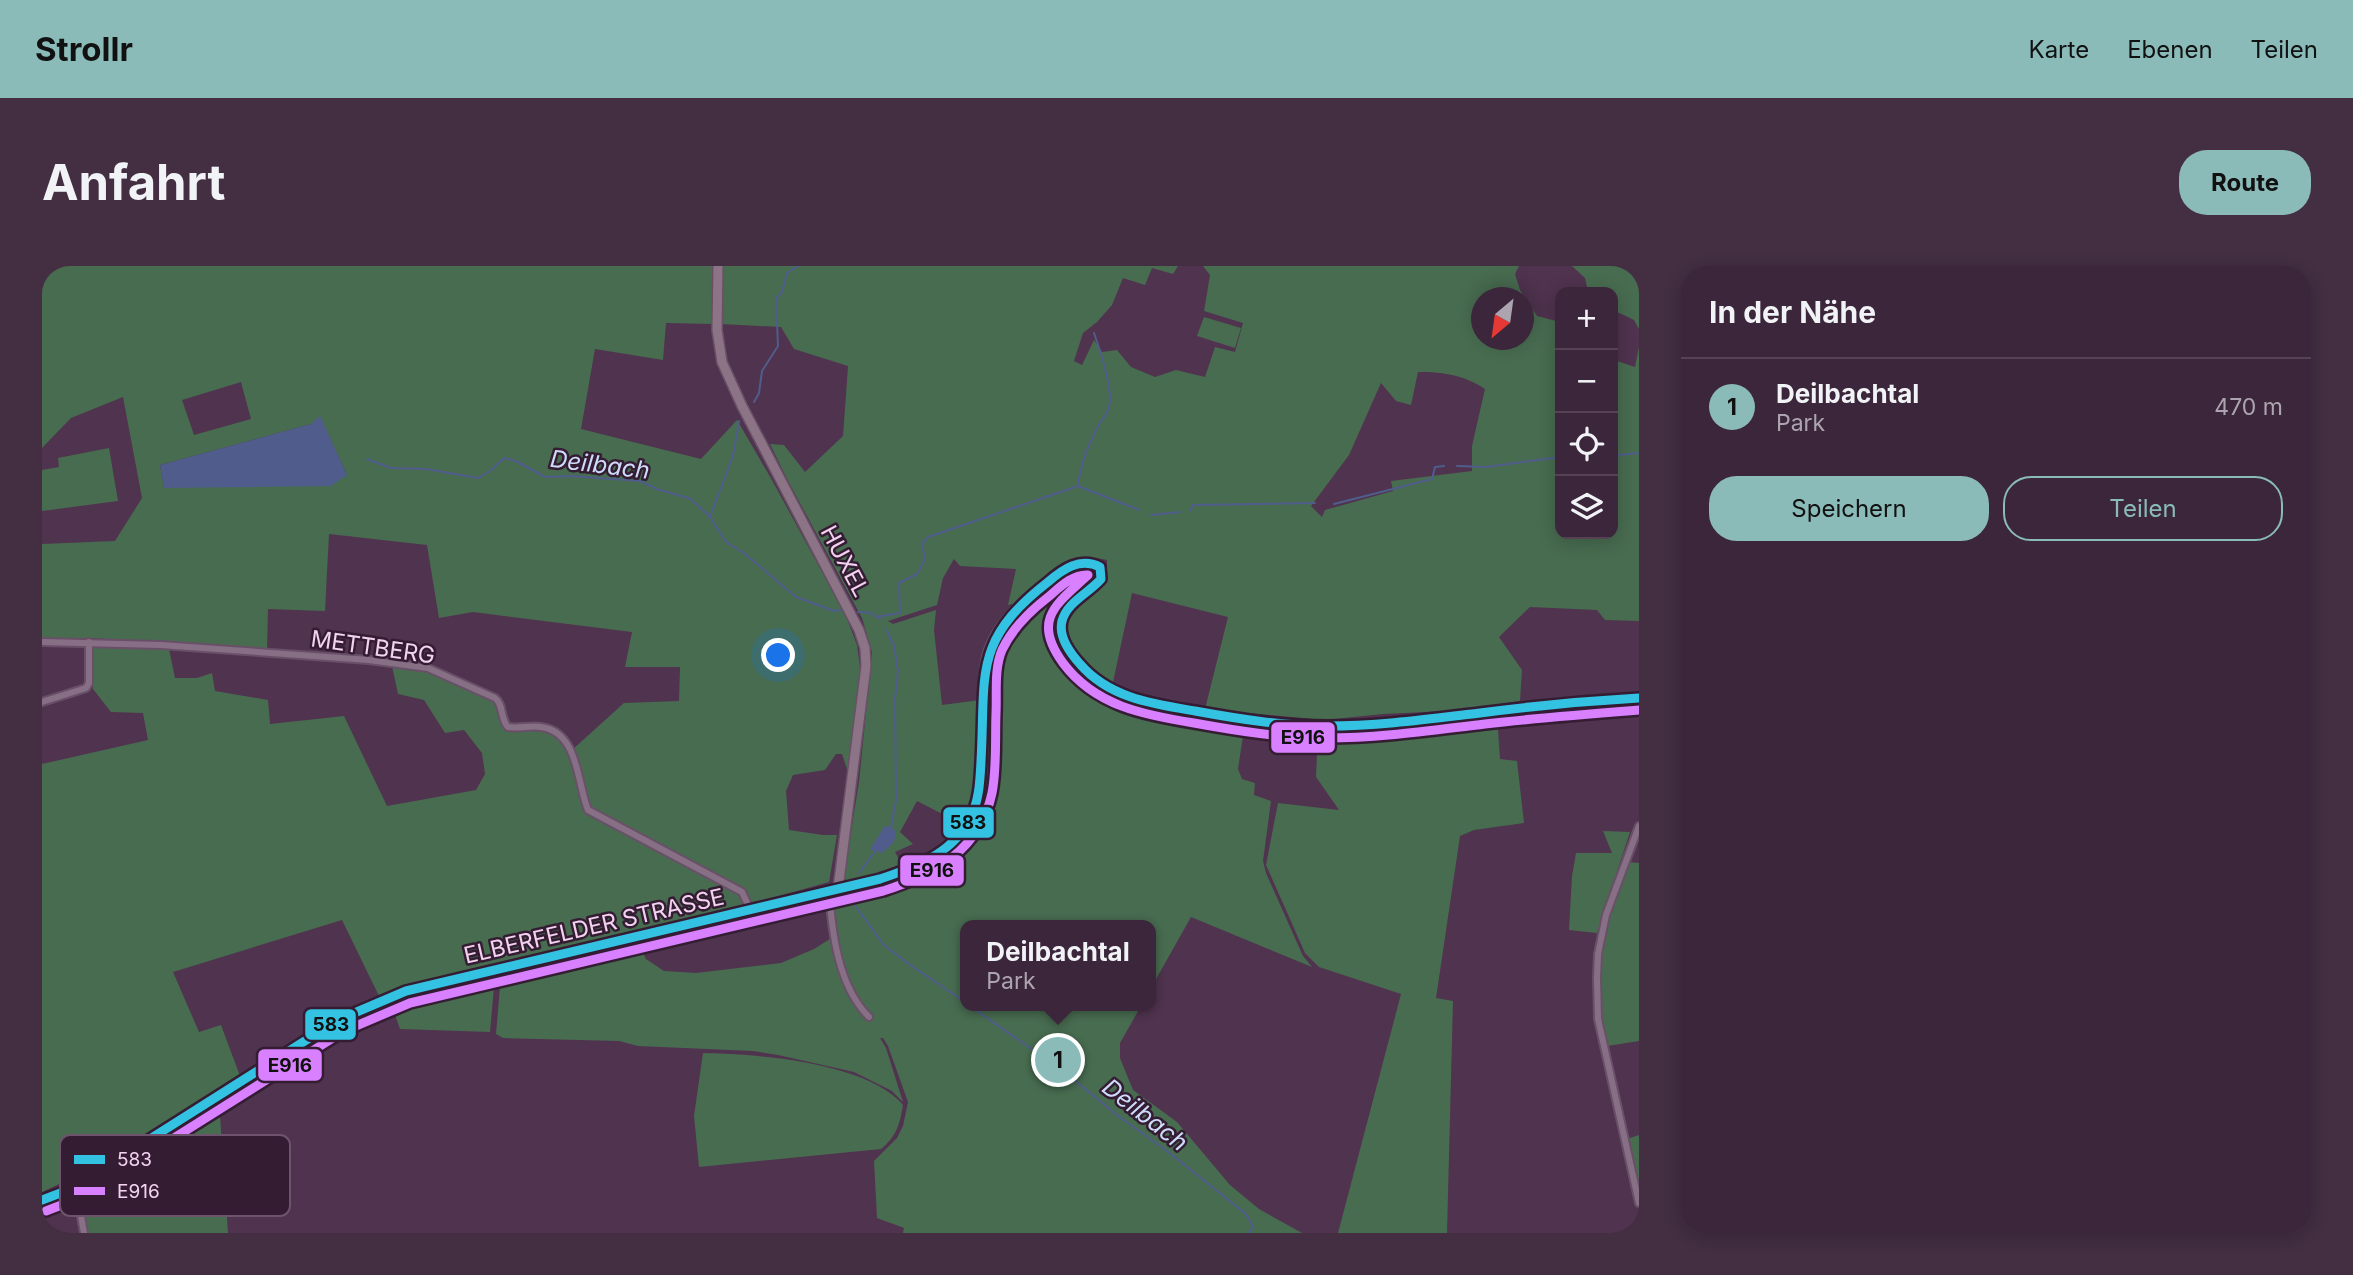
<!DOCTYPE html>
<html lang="de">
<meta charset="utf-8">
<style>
:root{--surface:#3c263b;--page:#432e42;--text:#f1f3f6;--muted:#aca5af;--line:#554355;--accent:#8bbbb9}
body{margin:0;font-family:Inter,sans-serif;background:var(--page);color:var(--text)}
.controls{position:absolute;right:21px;top:21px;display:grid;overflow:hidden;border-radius:14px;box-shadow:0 4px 18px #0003}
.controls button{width:63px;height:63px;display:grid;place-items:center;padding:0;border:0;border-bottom:2px solid var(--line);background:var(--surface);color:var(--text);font:35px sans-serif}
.compass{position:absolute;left:1429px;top:21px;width:63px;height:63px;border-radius:50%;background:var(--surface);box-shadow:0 4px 18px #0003;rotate:209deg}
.you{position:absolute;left:737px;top:390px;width:24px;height:24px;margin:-18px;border:5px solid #fff;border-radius:50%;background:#1a73e8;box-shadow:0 0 0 10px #1a73e833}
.badge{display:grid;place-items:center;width:46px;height:46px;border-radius:50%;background:var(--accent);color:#111;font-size:23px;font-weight:700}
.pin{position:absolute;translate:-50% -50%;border:4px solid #fff;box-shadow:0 2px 7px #0006}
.popup{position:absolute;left:918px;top:654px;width:196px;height:91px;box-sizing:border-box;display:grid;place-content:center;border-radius:14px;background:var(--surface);filter:drop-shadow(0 2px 5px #0005);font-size:23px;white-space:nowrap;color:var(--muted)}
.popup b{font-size:26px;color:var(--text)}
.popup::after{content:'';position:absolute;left:50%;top:100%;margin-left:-14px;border:14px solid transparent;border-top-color:var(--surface)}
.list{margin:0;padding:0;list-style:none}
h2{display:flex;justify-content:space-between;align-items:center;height:91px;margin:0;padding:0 28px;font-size:30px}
h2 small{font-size:23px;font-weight:400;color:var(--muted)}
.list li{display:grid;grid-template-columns:46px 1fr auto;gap:21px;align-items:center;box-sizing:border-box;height:98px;padding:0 28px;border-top:2px solid var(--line)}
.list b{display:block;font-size:26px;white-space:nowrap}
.list p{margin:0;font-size:23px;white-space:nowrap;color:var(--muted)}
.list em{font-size:23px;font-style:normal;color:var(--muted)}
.actions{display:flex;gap:14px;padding:21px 28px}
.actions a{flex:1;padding:16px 0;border:2px solid var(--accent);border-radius:28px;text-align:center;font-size:24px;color:var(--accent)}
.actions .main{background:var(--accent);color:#111}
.icon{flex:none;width:38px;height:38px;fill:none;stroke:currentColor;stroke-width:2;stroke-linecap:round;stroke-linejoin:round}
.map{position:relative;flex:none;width:1597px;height:967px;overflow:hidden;border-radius:28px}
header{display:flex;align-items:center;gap:42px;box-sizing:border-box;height:98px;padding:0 35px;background:var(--accent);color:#111}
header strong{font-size:33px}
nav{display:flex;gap:38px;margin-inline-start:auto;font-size:24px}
.intro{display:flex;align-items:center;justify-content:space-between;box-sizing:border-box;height:168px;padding:0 42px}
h1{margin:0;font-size:49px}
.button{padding:18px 32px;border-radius:28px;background:var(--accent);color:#111;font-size:24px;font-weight:700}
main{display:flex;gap:42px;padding:0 42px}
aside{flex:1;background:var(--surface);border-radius:28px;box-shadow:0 4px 18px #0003}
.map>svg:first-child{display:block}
.green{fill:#486c50;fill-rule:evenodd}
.water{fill:#505d8c}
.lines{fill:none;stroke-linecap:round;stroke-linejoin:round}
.stream{stroke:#505d8c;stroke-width:2}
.street-casing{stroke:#695068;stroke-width:10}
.secondary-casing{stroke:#695068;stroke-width:12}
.street{stroke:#877086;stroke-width:6}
.secondary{stroke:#8c7486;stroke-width:9}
.bus-1-casing{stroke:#341c33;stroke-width:14}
.bus-2-casing{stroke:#341c33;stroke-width:14}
.bus-1{stroke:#33c2e2;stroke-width:9}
.bus-2{stroke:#d880ff;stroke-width:9}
.labels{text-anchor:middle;stroke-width:5;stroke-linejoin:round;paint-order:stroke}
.street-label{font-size:23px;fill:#f3d3f0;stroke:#341c33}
.water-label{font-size:24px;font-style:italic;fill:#cfdbfa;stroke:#341c33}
.key{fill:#341c33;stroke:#6d536c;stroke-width:2}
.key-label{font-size:19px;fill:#f3d3f0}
.line-badge{stroke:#341c33;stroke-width:2.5}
.pale-badge-label{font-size:19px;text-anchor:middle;font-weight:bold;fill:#111}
</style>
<header>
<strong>Strollr</strong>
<nav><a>Karte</a><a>Ebenen</a><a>Teilen</a></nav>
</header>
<div class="intro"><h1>Anfahrt</h1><a class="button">Route</a></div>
<main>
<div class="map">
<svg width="1597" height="967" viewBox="0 0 1597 967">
<rect width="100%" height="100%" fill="#50334f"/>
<!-- green -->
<g class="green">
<path d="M0,0H672L671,58L624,57L621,94L553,83L539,163L659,193L695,154L730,214L804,350L815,379L820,416L806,506L800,488H794L783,504L751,509L744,525L747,564L781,569H795L787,616L708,638L701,625L552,548C539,527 542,505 530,484L582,437L637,435L638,401H583L590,366L431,346L397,352L385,279L287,268L283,345L226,343L225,383L49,372L0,373V278L73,275L100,232L81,131L29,152L0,182ZM199,116L209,153L152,169L140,134ZM278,151L305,209L184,219L122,221L118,199L269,158Z"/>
<path d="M681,0H1136L1131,8L1110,2L1103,19L1081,12L1070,39L1055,56L1041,67L1032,95L1040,99L1052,74L1060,86L1075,84L1089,101L1113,111L1134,104L1163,111L1173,81L1193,86L1201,57L1162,45L1168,9L1161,0H1477L1473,8L1478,24L1495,50L1518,56V268H1571V82L1572,94L1593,101L1597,81V355L1563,354L1555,344L1488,341L1457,371L1480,404L1478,435L1405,445L1341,448L1282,454L1163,443L1186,351L1090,327L1070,421L1044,400L1023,369L1025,352L1029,345L1062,316L1065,309V294C1023,284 1004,311 975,337L966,339L974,303L918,300L912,293L901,312L895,339L846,355L851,358L894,344L892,364L900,439L938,434L934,535L922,559L875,535L858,566L871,578L853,586L862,602L838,609L804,615L802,609L817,516L830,386L820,352L745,213L728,178L742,179L763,206L801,170L806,100L752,83L739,61L679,58ZM1440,32H1482V74H1440ZM1376,106C1402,106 1422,109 1443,123L1430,180V205L1349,215L1351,225L1283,244L1280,251L1269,240L1307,189L1339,117L1354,135L1369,139Z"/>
<path d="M1530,0H1597V63L1592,54L1571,44V26H1546L1543,12Z"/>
<path d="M1162,51L1199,62L1193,82L1155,70Z"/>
<path d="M67,182L76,235L0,245V204L17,201L16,192Z"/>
<path d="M1038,301L1054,304L1053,316L1020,346L1025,387L1047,414L1062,425L1077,431L1203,457L1196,503L1200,513L1213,517L1212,529L1229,535L1221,595L1224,607L1261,690L1270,701L1149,651L1109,722V659H923V740H1099L1078,777V792L1091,824L1135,856L1188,919L1217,943L1260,967H861L862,962L835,952L832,895L855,872L861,860L866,836L846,780L841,772H838L844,782L861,836L850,825L812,806L736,789L711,785L596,780L577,775L461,772L454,768L458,721L454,716L436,712L594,673L604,693L622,705L654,707L739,697L772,683L791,671L787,658L785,638L792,629L861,609L895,594L917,576L938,546L943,524L947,394C963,358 1000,313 1038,301Z"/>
<path d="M45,379L127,383L133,412H155L170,407L173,425L226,434L228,458L302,450L345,540L434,524L443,508L440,487L422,464L403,467L382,434L356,428L350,400L389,405L450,433L458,444L460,458L464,463C475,466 486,461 497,463C532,468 537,517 545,545L551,550L699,627L704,641L411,707L338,732L300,654L131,706L157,766L179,759L198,810C134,851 70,895 0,926V498L106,474L101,447L69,446L51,423Z"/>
<path d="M1455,448L1458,493L1475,495L1482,557L1432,564L1418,570L1394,732L1411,735L1405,967H1296L1359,728L1277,701L1263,687L1224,599L1236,537L1297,544L1274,511L1276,464Z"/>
<path d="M1561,565L1588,566L1555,667L1527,664L1530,610L1534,587H1570Z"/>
<path d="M1586,596L1597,597V775L1565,780C1555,737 1554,690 1567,648C1572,630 1583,614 1586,596Z"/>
<path d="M429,712L452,721L448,766L358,763L351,743L345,737L376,726Z"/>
<path d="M661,787C715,788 825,796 861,839C858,858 854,871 839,883L657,901L652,850Z"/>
<path d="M177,835L186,967H45L34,927Z"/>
<path d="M1597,869V928L1585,873Z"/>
</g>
<!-- water -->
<g class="water">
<path d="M278,150L305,209L289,220L122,222L118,199L269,158Z"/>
<path d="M843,560L851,562L854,567L852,576L840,587L828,583Z"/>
</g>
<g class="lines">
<!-- stream -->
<g class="stream">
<path d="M712,136L717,127L720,105L736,80L734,32L740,26L745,7L756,0"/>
<path d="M1571,192L1577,189L1597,187"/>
<path d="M325,193L349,202L384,203L436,212L448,205L462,192L474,195L503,211L528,210L598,215L615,223L649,233L668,251L684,276L702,287L754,331L792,345L800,344"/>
<path d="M1415,200L1444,201L1518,191"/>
<path d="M1036,220C1038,200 1045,183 1054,164C1057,157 1065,149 1067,141C1072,124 1058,84 1052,67"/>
<path d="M1292,238L1390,213L1393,201L1402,200"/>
<path d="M1148,245L1151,239L1273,237"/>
<path d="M1109,249L1138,246"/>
<path d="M668,251L691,190L697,155"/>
<path d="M816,346L829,347L838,353"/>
<path d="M834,351L858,347L857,317L875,308L883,293L880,278L886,271L1036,220L1097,244"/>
<path d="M844,363L852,380L856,405L853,433L854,534L849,562"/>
<path d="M817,607L834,584"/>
<path d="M809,629L811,637L841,678L864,696L923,736"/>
<path d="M928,740L1021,805L1075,849L1125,885L1204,948L1211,961L1206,967"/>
</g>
<defs>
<g id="street">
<path d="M0,376L119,379L327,394L386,402L453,432C462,439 458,453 466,461C477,463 488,459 499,461C537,466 535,518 546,544L700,626L708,643"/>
<path d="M0,436L44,422L47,417V376"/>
<path d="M1597,560L1564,649L1556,688L1555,712L1556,753L1597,937"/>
<path d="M787,625C790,667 796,720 827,751"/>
<path d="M29,923L38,944L42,967"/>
</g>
<g id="secondary">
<path d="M676,0L675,64L680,96L700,140L817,364L823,382L824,400L796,623"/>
<path d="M0,934L29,923L53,908L296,754L364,725L838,613C888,598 927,578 938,523C939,494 941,466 942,437C942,418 941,397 949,379C961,351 987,330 1010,312C1024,301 1041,290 1058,301L1059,313C1048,328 1025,336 1020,355C1016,371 1029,387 1038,398C1064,430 1103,436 1142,443C1188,451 1237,460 1285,460C1338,460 1391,452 1443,446C1494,440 1546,435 1597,432"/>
</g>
</defs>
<!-- street casing -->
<use href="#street" class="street-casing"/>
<!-- secondary casing -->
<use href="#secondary" class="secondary-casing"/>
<!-- street -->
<use href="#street" class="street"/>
<!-- secondary -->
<use href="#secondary" class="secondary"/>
<defs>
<path id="bus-1" d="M0,934L29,923L296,754L364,725L838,613C871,602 907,589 926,557C937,537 938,517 939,495C944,408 930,375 1006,316C1021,303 1038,291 1058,301L1059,313C1047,327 1025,336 1020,355C1016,371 1028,387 1038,398C1067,432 1111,438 1153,445C1197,453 1241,460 1285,460C1336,460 1387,453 1438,447C1491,440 1544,435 1597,432"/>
<path id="bus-2" d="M4,945L35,933L302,765L368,737L841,625C892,609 938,584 950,527C955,502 953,473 954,447C955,426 952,403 960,384C970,363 987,346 1005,332C1017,322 1030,308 1046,309C1015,338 989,353 1021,397C1053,440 1102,449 1152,457C1196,465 1240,472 1284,472C1338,472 1391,464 1443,458C1494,452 1546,448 1597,444"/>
</defs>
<!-- bus-1 casing -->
<use href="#bus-1" class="bus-1-casing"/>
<!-- bus-2 casing -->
<use href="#bus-2" class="bus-2-casing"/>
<!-- bus-1 -->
<use href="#bus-1" class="bus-1"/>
<!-- bus-2 -->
<use href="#bus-2" class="bus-2"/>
</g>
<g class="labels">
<!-- street labels -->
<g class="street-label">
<text transform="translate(803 295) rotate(62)" y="8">HUXEL</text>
<text transform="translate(331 381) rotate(8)" y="8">METTBERG</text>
<text transform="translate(552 660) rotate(-13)" y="8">ELBERFELDER STRASSE</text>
</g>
<!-- water labels -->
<g class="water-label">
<text transform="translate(558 199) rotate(7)" y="8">Deilbach</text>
<text transform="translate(1103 849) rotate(38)" y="8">Deilbach</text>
</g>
</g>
<!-- legend -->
<rect x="18" y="869" width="230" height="81" rx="10" class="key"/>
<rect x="32" y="889" width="31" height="9" fill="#33c2e2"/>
<rect x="32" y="921" width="31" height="8" fill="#d880ff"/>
<g class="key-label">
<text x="75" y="900">583</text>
<text x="75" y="932">E916</text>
</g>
<g class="line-badge">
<rect x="1228" y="455" width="66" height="33" rx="7" fill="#d880ff"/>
<rect x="900" y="540" width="53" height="33" rx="7" fill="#33c2e2"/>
<rect x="857" y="588" width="66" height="33" rx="7" fill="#d880ff"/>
<rect x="262" y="742" width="53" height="33" rx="7" fill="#33c2e2"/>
<rect x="215" y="782" width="66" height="34" rx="7" fill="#d880ff"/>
</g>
<g class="pale-badge-label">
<text x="1261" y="478">E916</text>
<text x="926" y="563">583</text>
<text x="890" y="611">E916</text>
<text x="289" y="765">583</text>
<text x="248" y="806">E916</text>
</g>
</svg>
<div class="controls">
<button>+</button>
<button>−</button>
<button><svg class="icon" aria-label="locate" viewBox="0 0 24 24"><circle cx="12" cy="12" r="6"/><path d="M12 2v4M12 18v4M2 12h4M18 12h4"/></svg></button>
<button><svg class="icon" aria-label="layers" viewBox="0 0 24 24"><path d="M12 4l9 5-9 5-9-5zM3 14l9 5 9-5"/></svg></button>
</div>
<svg class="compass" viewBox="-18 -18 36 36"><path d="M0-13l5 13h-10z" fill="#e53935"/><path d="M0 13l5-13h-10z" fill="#aca5af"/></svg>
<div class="you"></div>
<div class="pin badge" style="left:1016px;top:794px">1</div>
<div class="popup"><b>Deilbachtal</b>Park</div>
</div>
<aside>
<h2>In der Nähe<small></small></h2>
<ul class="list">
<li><span class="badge">1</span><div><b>Deilbachtal</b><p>Park</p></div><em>470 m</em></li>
</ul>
<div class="actions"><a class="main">Speichern</a><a>Teilen</a></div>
</aside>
</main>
